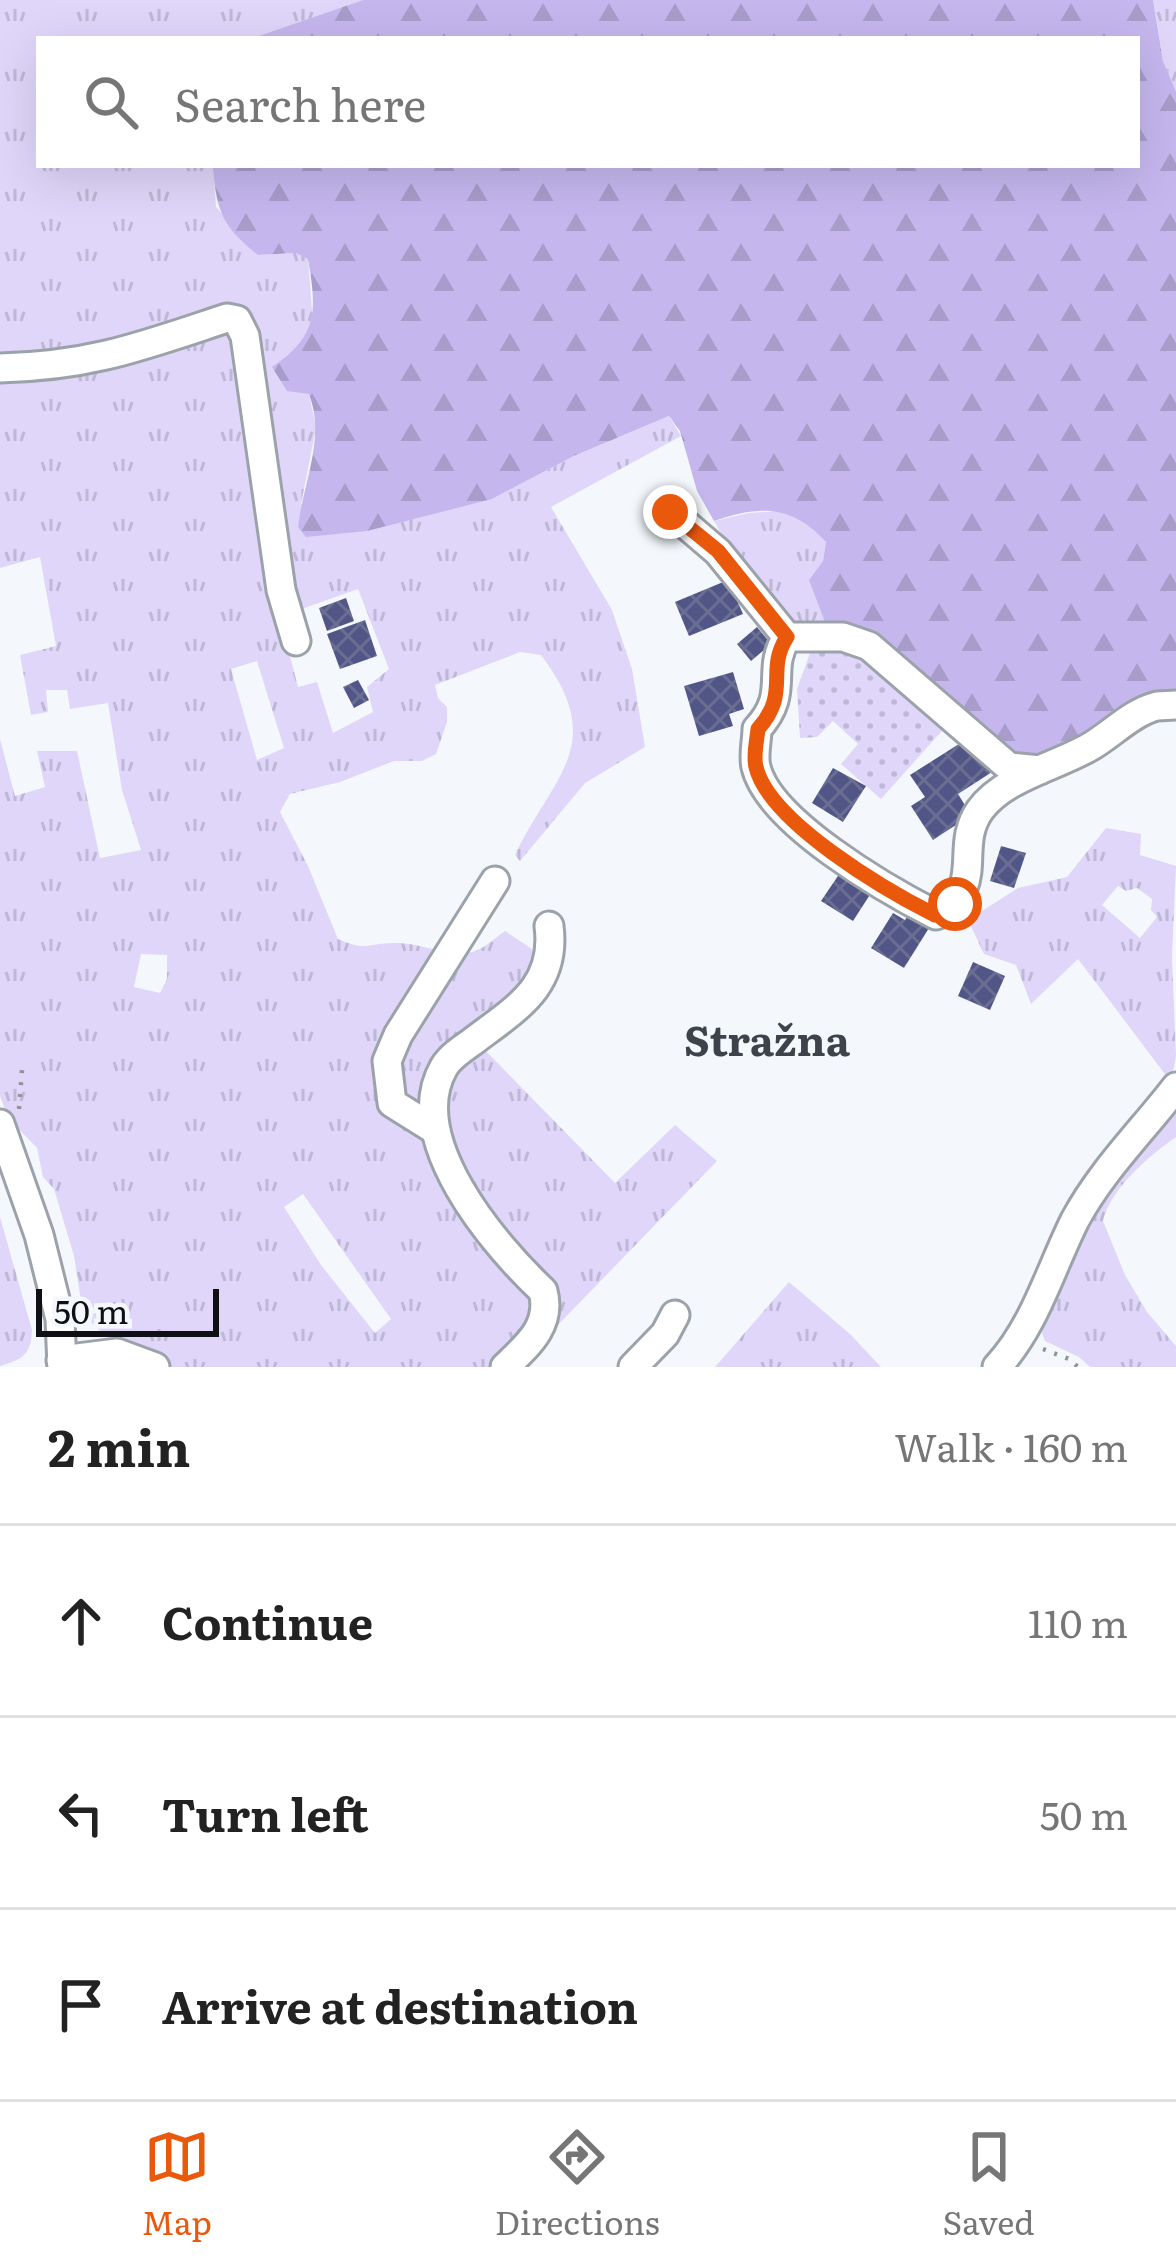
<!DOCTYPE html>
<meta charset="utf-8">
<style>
:root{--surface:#fff;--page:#f2f2f2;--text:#222;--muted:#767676;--line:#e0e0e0;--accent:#ea580c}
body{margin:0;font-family:Literata,serif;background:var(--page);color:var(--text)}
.scale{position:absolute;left:36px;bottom:30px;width:183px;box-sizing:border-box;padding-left:12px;border:6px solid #0e1013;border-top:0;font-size:33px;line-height:42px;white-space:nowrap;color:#0e1013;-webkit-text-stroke:9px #f4f8fd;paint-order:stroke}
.stop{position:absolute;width:36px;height:36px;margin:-27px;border:9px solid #ea580c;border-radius:50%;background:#fff}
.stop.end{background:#ea580c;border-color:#fff;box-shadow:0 3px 12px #0008}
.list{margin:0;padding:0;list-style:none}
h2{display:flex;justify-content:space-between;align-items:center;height:156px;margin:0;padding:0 48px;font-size:51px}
h2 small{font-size:39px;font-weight:400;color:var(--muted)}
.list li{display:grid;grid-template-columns:78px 1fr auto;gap:36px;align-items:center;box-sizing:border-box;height:192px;padding:0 48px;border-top:3px solid var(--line)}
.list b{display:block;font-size:45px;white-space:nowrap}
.list em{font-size:39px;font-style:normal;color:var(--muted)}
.icon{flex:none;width:66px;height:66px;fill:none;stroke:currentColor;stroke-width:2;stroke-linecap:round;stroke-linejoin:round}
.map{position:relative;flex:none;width:1176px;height:1367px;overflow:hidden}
.search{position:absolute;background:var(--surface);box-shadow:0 12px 48px #0002;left:36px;right:36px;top:36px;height:132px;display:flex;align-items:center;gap:30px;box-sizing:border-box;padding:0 42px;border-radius:0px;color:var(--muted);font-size:45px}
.sheet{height:732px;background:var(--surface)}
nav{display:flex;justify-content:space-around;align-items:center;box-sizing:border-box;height:168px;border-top:3px solid var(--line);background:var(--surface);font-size:33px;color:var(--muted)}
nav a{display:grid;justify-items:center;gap:6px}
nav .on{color:var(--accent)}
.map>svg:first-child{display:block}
.grass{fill:url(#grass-tufts);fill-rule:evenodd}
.forest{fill:url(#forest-firs)}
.park{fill:url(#park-dots)}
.building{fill:url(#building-cross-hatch)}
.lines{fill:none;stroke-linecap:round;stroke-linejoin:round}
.minor-casing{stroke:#9ca2aa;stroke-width:33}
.path{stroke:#919599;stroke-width:4.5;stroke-dasharray:3 9;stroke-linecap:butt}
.minor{stroke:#fff;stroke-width:27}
.route{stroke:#ea580c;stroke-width:15}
.labels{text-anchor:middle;stroke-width:12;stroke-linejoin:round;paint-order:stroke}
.quarter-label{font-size:42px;font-weight:bold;fill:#3e424a;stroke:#f4f8fd}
</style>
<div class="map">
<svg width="1176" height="1367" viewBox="0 0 1176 1367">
<defs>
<pattern id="grass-tufts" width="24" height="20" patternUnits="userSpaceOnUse" patternTransform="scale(3)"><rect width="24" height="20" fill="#dfd6f9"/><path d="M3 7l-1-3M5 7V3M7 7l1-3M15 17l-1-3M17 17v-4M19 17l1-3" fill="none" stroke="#beb7d5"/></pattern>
<pattern id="forest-firs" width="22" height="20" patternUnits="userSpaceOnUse" patternTransform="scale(3)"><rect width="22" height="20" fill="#c5b7ee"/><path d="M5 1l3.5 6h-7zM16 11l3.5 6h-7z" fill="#a89ccb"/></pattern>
<pattern id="park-dots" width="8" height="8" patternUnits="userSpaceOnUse" patternTransform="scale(3)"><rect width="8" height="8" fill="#dfd6f9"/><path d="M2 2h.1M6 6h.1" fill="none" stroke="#beb7d5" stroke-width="1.8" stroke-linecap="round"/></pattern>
<pattern id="building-cross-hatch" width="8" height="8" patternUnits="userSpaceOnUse" patternTransform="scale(3)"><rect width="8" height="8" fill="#515686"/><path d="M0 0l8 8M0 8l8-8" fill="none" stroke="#6a6e92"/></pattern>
</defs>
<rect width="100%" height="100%" fill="#f4f8fd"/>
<!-- grass -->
<g class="grass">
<path d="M0,0H363L250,39H39V165H213L216,207L258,255L296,253L308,258L313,323L300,348L316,428L301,504L492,499L574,456L669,416L681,436L551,507L612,610L632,669L645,747L585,783L520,861L515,855C553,775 609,745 541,655L520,652L435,685L438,698L447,707V722L436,754L422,761H394L340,782L290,794L280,812L308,866L338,939C367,952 367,943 394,943C419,942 447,957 472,952C483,950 496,937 505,931L538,953L540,968L477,1028L427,1117L537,1297L538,1310L499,1367H169L139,1346L106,1337L83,1314L74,1256L54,1189L43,1177L37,1148L8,1118L0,1096V739L15,796L45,787L37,751H77L100,858L141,850L122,790L108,703L70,709L67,690H46L48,712L31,715L20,655L56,646L40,557L0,568V375L230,327L285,637L298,687L317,682L333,733L373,712L367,687L389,669L358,589L296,611L248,321L192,325L0,363ZM257,661L284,748L257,760L231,669ZM141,954L167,955V979L160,993L134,987ZM303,1194L391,1319L375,1333L321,1265L284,1207Z"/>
<path d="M1153,0H1176V91L1163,61Z"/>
<path d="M782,511L808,522L826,542L823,561L828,630L788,623L730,549L714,521L749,513Z"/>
<path d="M1106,828L1141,834L1140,855L1176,866L1172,957L1176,1056L1171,1082L1078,959L1031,1004L1016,965L984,954L968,920L1018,888L1067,877ZM1118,886L1126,891L1137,888L1152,899L1151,910L1157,917L1140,938L1102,905Z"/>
<path d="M479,1044L615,1183L675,1125L717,1161L553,1330L508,1243L445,1147L448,1081Z"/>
<path d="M1176,1109V1137C1150,1155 1110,1189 1103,1221L1125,1275L1147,1312L1176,1346V1367H1090L1079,1357L1045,1341L1040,1328L1095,1208Z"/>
<path d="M0,1217L32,1330C31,1355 23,1359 0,1366Z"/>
<path d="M789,1282L850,1334L881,1367H715Z"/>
</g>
<!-- forest -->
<path class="forest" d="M363,0H1153L1163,61L1176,91V692L1061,756L1019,759L828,630L809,580L823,561L826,542C792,505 761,505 714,521L697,491L680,431L669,416L574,456L492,499L367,531L306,537L298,527C303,483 326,438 309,394L287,391L272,367C318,336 317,311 308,259L296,253L258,255C223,227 217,213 213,169V165H1137V39H250Z"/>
<!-- park -->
<path class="park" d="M829,648L872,658L948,724L881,799L841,764L858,744L833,721L817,737L800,738L797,689L810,653Z"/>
<!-- building -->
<g class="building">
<path d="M728,580L743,614L689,636L675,602Z"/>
<path d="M346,598L354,621L327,631L319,608Z"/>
<path d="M365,620L377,656L340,669L327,634Z"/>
<path d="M757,627L771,644L751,661L737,644Z"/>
<path d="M733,672L744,709L729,714L733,726L699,736L684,686Z"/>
<path d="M358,680L369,700L354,708L343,687Z"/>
<path d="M970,737L992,772L958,794L971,815L933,840L911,806L925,797L910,775Z"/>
<path d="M833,768L866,786L843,822L812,803Z"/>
<path d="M1001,846L1026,853L1014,888L990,881Z"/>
<path d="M842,870L873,890L853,921L821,901Z"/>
<path d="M893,913L905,920L908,915L929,928L904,968L871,948Z"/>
<path d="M973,962L1005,976L990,1010L958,996Z"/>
</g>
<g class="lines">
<defs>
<g id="minor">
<path d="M0,368C91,366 142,346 227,318L237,320L245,336L281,590L296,641"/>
<path d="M670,511L718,552L787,637"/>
<path d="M1040,770L1009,767L869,646L843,637H787C765,671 791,692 757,729C757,740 753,756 756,767C769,822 887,890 936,915C988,887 953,848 980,810C1005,776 1059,766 1093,745C1114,732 1133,712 1157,706C1158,706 1175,705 1176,705"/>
<path d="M0,1124L39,1235L60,1319L62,1367"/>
<path d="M432,1128L392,1103L387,1061L398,1035L495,881"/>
<path d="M61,1360L117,1353L155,1367"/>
<path d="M505,1367C528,1345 552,1325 543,1291C493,1244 403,1138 444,1067C450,1057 462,1049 472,1042C515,1009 557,987 549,926"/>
<path d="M633,1367L665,1334L675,1315"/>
<path d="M997,1367C1035,1326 1050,1270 1075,1220C1102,1170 1142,1131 1176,1087"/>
</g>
</defs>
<!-- minor casing -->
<use href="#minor" class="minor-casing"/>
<!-- path -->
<g class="path">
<path d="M19,1109L22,1070"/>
<path d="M1043,1349L1069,1359L1078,1367"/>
</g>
<!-- minor -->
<use href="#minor" class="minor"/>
</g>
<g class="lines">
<!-- route -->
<path class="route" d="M670,512L718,551L787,637C765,671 791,692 758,729C757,740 753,756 756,767C769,822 887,891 935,915L955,904"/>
</g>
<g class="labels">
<!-- quarter labels -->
<g class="quarter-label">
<text x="767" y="1056">Stražna</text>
</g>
</g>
</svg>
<div class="scale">50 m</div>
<div class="stop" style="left:955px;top:904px"></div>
<div class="stop end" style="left:670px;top:512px"></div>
<div class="search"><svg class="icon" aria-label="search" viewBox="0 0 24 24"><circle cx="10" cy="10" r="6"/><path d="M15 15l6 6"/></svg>Search here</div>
</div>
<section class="sheet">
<h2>2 min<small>Walk · 160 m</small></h2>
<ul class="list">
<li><svg class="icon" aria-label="ahead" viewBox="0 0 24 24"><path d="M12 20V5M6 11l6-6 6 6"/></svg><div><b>Continue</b></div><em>110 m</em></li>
<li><svg class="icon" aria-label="left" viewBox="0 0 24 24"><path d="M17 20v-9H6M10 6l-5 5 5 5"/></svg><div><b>Turn left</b></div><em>50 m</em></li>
<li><svg class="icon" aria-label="arrive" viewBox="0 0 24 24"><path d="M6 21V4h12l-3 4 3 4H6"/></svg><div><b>Arrive at destination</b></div></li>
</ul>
</section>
<nav>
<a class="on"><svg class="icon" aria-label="map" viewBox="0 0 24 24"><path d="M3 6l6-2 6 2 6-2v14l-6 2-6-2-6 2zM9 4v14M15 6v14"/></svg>Map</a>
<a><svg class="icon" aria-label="directions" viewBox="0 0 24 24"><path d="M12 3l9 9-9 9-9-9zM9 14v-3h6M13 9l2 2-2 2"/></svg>Directions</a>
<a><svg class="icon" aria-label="saved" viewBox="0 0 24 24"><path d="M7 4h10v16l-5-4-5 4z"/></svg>Saved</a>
</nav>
